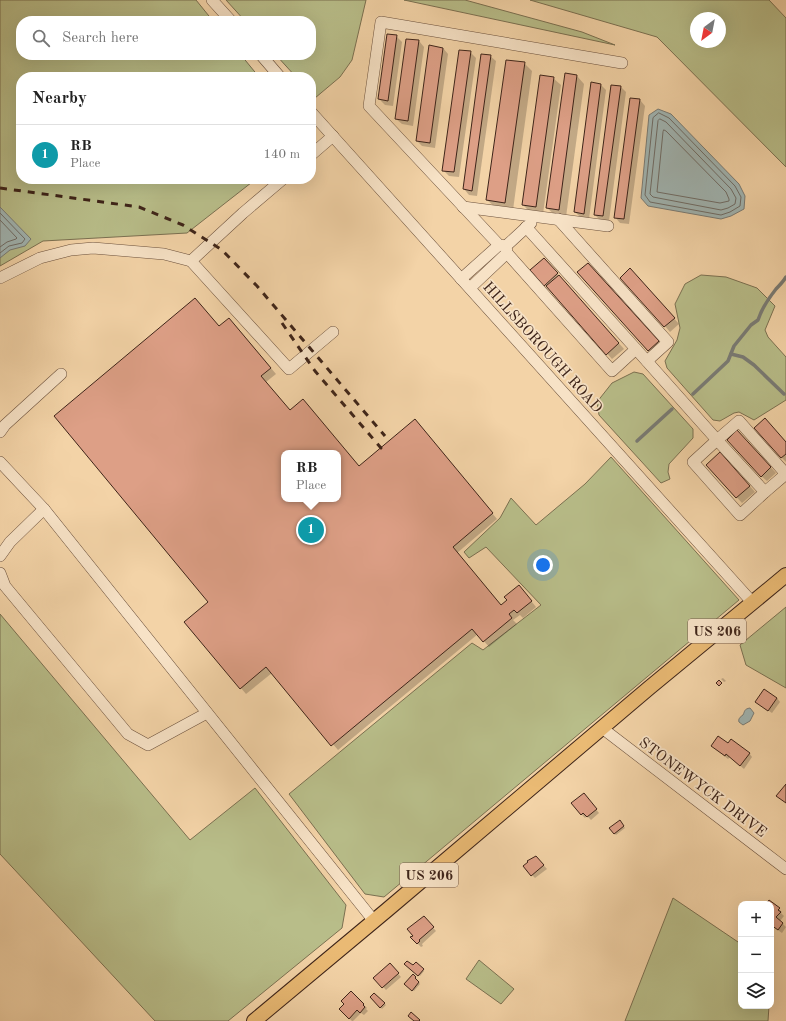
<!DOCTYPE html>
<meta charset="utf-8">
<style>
:root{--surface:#fff;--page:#f2f2f2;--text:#222;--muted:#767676;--line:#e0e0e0;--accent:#7c3aed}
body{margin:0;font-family:"Old Standard TT",serif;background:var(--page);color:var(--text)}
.controls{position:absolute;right:12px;bottom:12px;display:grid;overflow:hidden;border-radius:8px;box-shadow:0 4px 16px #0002}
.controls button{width:36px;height:36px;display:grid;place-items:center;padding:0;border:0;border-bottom:1px solid var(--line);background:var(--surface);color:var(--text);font:20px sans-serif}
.compass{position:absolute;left:690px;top:12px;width:36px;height:36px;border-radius:50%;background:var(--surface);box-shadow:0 4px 16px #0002;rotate:212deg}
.you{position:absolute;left:543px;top:565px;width:14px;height:14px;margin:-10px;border:3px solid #fff;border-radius:50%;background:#1a73e8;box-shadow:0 0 0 6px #1a73e833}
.badge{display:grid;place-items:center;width:26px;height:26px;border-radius:50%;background:var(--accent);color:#fff;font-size:13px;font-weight:700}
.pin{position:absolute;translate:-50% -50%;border:2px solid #fff;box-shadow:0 1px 4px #0006}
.popup{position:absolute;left:281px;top:450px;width:60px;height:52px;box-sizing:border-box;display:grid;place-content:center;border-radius:8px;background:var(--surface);filter:drop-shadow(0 1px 3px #0005);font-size:13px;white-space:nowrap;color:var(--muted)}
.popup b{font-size:15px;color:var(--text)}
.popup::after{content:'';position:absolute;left:50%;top:100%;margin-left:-8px;border:8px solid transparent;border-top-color:var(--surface)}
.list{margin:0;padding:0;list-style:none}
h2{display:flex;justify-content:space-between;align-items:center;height:52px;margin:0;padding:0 16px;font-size:17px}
h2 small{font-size:13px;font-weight:400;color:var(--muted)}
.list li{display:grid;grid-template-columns:26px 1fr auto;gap:12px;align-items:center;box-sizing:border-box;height:60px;padding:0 16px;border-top:1px solid var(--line)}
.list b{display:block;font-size:15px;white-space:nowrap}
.list p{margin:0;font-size:13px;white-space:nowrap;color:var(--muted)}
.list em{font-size:13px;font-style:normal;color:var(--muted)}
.icon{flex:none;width:22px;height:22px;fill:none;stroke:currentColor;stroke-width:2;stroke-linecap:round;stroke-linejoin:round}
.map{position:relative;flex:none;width:786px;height:1021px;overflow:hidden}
.search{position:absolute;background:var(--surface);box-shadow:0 4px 16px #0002;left:16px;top:16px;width:300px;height:44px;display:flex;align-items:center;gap:10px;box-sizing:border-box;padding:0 14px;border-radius:16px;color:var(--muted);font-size:15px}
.panel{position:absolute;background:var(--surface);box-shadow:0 4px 16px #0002;left:16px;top:72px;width:300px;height:112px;border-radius:16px}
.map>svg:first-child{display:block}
.green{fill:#b8bd89;stroke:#7b7051;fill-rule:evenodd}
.water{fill:#a0b5b3;stroke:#797b75}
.shadow{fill:#0003;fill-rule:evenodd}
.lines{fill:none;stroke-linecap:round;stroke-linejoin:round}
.shore{stroke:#6f6c66;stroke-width:1}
.stream{stroke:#797b75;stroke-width:3.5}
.building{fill:#dd9f86;stroke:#3e2419;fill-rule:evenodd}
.minor-casing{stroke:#6b503c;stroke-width:12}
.major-casing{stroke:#3e2419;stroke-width:16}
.minor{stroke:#f7e2c6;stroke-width:11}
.major{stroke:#eaba74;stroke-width:14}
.rail{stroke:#3e2419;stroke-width:3;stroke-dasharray:7 7;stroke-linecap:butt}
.labels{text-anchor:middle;stroke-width:3.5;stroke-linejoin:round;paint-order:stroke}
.shield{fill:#f7e2c6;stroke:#765d4d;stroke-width:1}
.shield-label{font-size:14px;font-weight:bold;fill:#3e2419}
.street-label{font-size:15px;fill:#3e2419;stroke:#f7e2c6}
</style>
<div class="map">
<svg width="786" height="1021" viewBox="0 0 786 1021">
<rect width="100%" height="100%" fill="#f3d3a7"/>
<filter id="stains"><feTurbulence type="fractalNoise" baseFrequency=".005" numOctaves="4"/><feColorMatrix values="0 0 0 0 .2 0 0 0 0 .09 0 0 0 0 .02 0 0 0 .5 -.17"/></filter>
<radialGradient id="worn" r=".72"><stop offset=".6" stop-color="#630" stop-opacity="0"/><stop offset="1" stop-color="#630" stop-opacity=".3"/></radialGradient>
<!-- green -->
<g class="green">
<path d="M0,0H196L213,21H21V55H241L259,77H21V179H256L187,233L43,241L0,266Z"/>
<path d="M226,0H366L352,60L340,77L315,98L311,93V77H296L276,55H311V21H245Z"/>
<path d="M404,0H465L582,32L615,45Z"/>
<path d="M530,0H769L786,18V167L657,37ZM696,18H720V42H696Z"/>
<path d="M701,275L726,277L757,288L775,306L765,330L768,337L786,357V400L754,420L739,412L734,413L720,421L713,420L667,368L665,361L677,340L680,328L675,304L685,284Z"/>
<path d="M634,372L643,374L693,429V438L669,464L668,472L670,479L661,483L599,415L597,402L612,383Z"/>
<path d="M611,457L739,600L384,897L365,894L289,794L472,643L483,650L541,605L486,547L469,558L464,552L500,518L511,498L536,525L585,484Z"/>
<path d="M786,607V688L746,665L740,645Z"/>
<path d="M0,614L190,840L255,788L346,905L342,928L228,1021H155L0,854Z"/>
<path d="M673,898L741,944V1006H769L768,1021H625Z"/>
<path d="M479,960L514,989L501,1004L466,979Z"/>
</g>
<!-- water -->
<g class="water">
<path d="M658,109L671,114L739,184L745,196L744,209L731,216L721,219L648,206L641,198L649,115Z"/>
<path d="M0,207L31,239L25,246L10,250L0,258Z"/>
<path d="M750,708L754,713L750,721L743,725L739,722C738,719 740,717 743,715C745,711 744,709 750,708Z"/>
</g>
<!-- shadow -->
<g class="shadow">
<path d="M396,36L402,42L393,106L385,105L379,99Z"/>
<path d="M419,41L424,47L413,126L402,124L396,119Z"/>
<path d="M443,48L448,54L435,148L422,146L417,141Z"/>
<path d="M470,52L476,58L459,177L449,176L443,170Z"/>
<path d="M490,56L496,61L477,196L469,195L464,189Z"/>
<path d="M524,63L532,71L513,210L495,207L487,200Z"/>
<path d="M577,76L584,84L566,217L555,215L547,208Z"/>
<path d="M553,78L561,85L543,214L530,212L523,205Z"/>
<path d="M592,83L601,85L606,90L589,219L580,217L575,212Z"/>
<path d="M621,87L626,92L609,221L600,220L595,215Z"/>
<path d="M640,100L645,106L629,224L620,223L615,217Z"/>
<path d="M544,259L624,349L612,359L531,270Z"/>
<path d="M594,269L663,348L654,356L579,272Z"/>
<path d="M636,275L679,324L670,332L665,326Z"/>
<path d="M235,325L276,374L266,382L290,411L303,400L359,467L420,426L497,519L457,553L502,606L524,592L536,607L523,618L520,615L513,620L517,624L489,647L478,634L338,750L272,673L246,694L185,622L210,602L219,327ZM284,453H338V499H284Z"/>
<path d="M756,428L786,443V462L782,458Z"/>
<path d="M743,437L776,473L767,481L761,476Z"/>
<path d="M726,459L755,492L742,503L707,465Z"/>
<path d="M723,678L726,681L724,682L721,679Z"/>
<path d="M777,698L780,702L772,713L760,705Z"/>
<path d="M729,745L749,753L752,757L744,769L730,757L728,759L712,746Z"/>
<path d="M587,798L599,813L591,820L587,816L585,818L581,814Z"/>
<path d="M621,823L625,828L616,835L614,833Z"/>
<path d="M539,860L547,869L535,878L532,875Z"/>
<path d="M769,901L782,912L781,913L784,916L780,921L786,927L782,933L772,926L771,927V904H767Z"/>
<path d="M427,921L436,931L422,944L423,946L421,947L412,938Z"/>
<path d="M416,963L424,971L420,976L406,964L413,967Z"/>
<path d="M393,968L401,977L386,990L375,978Z"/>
<path d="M413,976L420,984L414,991L407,985Z"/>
<path d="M351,992L367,1008L366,1009L368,1011L364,1015L361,1013L353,1021H352L340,1009L346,1004Z"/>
<path d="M374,994L386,1005L382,1009L371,998Z"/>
</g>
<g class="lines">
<!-- shore -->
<g class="shore">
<path d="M659,113L669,118L735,186L741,197L740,206L730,212L721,215L650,202L645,195L653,118Z"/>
<path d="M660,119L666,122L731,189L736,198L735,204L728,208L721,210L653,197L650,194L658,121Z"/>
<path d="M664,130L666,131L726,192L729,199V201L720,203L657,192L663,132Z"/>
<path d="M0,213L25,239L22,243L9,246L0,253"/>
<path d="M0,220L17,238L16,239L7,242L0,247"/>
</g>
<!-- stream -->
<g class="stream">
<path d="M731,354L743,357L754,365L784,394"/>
<path d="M693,394L728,361L734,346L751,325L758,320C762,308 768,299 776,289C780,285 783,282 786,277"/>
<path d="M637,441L672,409"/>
</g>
</g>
<!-- building -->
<g class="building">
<path d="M387,34L397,35L388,101L378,99Z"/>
<path d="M406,39L419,40L408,121L395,119Z"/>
<path d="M429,45L443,48L430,143L416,141Z"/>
<path d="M459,50L471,51L454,172L442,171Z"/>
<path d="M481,54L491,55L472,191L463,189Z"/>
<path d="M506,60L525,62L505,203L486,200Z"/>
<path d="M565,73L577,75L559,210L546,208Z"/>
<path d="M540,75L554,77L536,207L522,205Z"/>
<path d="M591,82L601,84L584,214L574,212Z"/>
<path d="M611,85L621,86L603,216L594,215Z"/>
<path d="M630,98L640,99L624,219L614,218Z"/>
<path d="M544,258L558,273L544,286L530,270Z"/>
<path d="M588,263L659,341L648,351L577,272Z"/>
<path d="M630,268L675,318L664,327L620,278Z"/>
<path d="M559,275L619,343L606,355L546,286Z"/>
<path d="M195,298L219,326L229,318L271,368L261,376L290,410L303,399L359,466L415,419L493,513L453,547L501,605L507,600L504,597L519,585L532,601L517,613L514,610L509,614L512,618L483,642L472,629L331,746L266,667L240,689L184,622L208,602L54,416ZM284,453H338V499H284Z"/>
<path d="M765,418L786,442V454L781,458L754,428Z"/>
<path d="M737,430L771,467L761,477L727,440Z"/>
<path d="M720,452L750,486L736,498L706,465Z"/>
<path d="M719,680L722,683L719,686L716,683Z"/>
<path d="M764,689L777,698L768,711L755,702Z"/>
<path d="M718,736L728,743L731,739L750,753L740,766L726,754L725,756L711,746Z"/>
<path d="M786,784V803L776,796Z"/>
<path d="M584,793L597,809L587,817L583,813L581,815L571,803Z"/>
<path d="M620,820L624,826L614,834L609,828Z"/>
<path d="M536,856L544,865L531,876L523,866L528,862L527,861Z"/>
<path d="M769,900L780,908L778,910L781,912L776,917L783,923L778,930L771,925V904H766Z"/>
<path d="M424,916L434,927L419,940L420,941L417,944L410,937L413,936L407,929Z"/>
<path d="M407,961L413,965L416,962L424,969L418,976L404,964Z"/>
<path d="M390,963L399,973L382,988L373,978Z"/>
<path d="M413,974L416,977L415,978L419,982L412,991L404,984Z"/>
<path d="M351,991L364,1004L363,1005L365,1007L360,1013L357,1010L349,1019L339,1009L344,1004L341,1001Z"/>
<path d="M374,993L385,1003L380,1008L370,997Z"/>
<path d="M411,1012L420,1020L419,1021H414L408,1016Z"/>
</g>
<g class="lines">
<defs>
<g id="minor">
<path d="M212,0L231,21"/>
<path d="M261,55L280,77"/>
<path d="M311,112L752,602"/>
<path d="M311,155L333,136"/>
<path d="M283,179L243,213L191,261L289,369L333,332"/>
<path d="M463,207L608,226"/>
<path d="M558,219L668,342L647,361"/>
<path d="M526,227L636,349L612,371L507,253L506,246L499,245L369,106L381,22L622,63"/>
<path d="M506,246L531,223"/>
<path d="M0,278L40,258L71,250L93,248L164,254L191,261"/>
<path d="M461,279L499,245"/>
<path d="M470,288L507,253"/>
<path d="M636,349L717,440L739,421L786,474L765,492"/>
<path d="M0,432L5,425L61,374"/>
<path d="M717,440L765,492L740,515L693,462Z"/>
<path d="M0,462L44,509L374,921"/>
<path d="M0,556L10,542L44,509"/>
<path d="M0,573L5,586L128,734L148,745L207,713"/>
<path d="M602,728L786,869"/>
</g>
<path id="major" d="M254,1021L387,910L649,688L786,575"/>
</defs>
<!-- minor casing -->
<use href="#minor" class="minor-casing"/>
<!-- major casing -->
<use href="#major" class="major-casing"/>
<!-- minor -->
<use href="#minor" class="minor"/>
<!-- major -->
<use href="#major" class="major"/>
<!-- rail -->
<g class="rail">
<path d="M0,188L139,207L183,225L222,250L257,286L385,436"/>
<path d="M282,323L315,371L381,448L378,444"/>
</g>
</g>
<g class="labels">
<!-- shield labels -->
<g class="shield">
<rect x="688" y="619" width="58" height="24" rx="3"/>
<rect x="400" y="863" width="58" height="24" rx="3"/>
</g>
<g class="shield-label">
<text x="717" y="636">US 206</text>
<text x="429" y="880">US 206</text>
</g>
<!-- street labels -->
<g class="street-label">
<text transform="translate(543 347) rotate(48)" y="5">HILLSBOROUGH ROAD</text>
<text transform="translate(703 787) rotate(37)" y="5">STONEWYCK DRIVE</text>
</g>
</g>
<rect width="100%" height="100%" filter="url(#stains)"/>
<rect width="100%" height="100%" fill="url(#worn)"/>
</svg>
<div class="controls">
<button>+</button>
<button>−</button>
<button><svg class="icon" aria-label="layers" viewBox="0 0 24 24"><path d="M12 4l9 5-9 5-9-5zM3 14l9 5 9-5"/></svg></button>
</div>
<svg class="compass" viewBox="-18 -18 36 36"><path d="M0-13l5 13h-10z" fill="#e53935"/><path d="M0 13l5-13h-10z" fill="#767676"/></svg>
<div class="you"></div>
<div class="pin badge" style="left:311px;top:530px;background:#0f9aa8">1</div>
<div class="popup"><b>RB</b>Place</div>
<div class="search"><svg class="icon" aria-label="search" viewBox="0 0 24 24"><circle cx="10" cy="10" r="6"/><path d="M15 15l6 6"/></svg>Search here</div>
<section class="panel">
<h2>Nearby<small></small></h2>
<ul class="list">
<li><span class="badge" style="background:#0f9aa8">1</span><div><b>RB</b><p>Place</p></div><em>140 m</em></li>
</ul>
</section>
</div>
